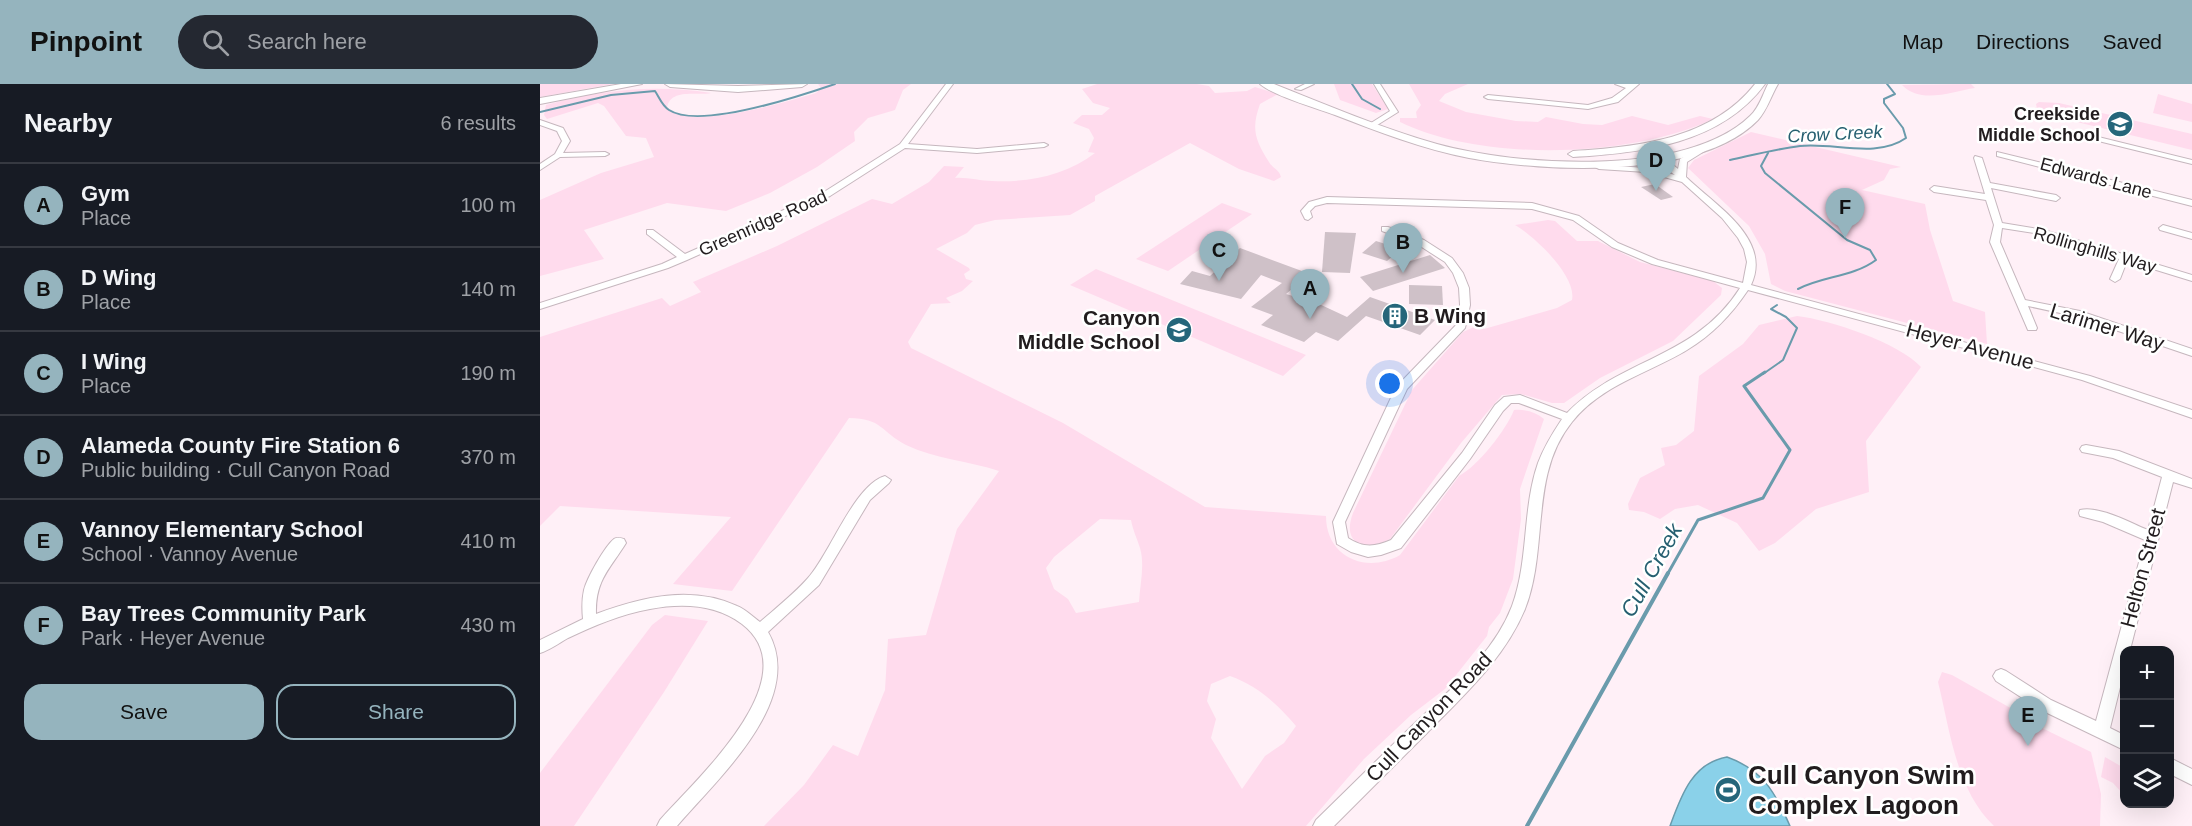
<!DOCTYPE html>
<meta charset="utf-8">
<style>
:root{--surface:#171b24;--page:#242831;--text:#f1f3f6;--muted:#9ea1a6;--line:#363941;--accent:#95b4be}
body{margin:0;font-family:Helvetica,sans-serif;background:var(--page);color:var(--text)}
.controls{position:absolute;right:18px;bottom:18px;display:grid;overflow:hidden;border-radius:12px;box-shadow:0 6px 24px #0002}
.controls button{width:54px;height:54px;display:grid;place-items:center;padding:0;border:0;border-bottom:2px solid var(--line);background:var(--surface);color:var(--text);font:30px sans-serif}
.you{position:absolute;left:850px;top:300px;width:21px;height:21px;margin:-15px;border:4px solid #fff;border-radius:50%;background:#1a73e8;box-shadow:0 0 0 9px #1a73e833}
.badge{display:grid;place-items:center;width:39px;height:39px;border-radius:50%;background:var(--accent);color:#111;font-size:20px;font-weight:700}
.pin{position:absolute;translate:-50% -50px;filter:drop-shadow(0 2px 3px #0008)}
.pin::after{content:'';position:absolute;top:32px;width:21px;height:18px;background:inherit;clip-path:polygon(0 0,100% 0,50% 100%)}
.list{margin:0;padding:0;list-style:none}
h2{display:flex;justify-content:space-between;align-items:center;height:78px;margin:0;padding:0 24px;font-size:26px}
h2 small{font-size:20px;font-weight:400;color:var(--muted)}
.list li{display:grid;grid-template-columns:39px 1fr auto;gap:18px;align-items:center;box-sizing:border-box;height:84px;padding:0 24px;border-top:2px solid var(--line)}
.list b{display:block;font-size:22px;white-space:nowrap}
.list p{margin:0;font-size:20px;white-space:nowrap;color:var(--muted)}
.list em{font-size:20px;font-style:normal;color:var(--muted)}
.actions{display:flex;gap:12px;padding:18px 24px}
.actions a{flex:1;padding:14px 0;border:2px solid var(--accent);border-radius:18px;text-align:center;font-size:21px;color:var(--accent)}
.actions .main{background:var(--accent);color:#111}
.icon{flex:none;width:33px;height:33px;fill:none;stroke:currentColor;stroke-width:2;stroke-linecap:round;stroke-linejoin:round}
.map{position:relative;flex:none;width:1652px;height:742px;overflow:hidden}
header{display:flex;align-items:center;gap:36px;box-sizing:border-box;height:84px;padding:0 30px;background:var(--accent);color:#111}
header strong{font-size:28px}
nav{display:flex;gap:33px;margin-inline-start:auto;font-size:21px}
.search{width:420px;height:54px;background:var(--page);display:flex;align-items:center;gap:15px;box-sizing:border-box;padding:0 21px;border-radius:33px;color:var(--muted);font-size:22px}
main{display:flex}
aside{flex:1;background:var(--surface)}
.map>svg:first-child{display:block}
.green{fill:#ffdbed;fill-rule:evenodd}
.water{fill:#8ad1e9;stroke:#6a9bac;stroke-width:1.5}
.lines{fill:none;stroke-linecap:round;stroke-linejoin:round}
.stream-far2{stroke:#6a9bac;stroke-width:2}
.stream-far1{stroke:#6a9bac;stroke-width:3}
.stream{stroke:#6a9bac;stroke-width:4}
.building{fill:#cfc1c8}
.minor-casing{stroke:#c6b7be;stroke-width:2}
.major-casing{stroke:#c6b7be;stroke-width:2}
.minor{fill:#fff;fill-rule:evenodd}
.major{fill:#fff;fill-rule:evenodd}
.labels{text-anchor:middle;stroke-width:5;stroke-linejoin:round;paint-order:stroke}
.far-poi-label{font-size:18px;font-weight:bold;fill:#211c1e;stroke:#fff;text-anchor:end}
.far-water-label{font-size:18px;font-style:italic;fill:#255f70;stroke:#fff}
.far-street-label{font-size:18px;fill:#211c1e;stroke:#fff}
.poi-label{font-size:21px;font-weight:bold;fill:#211c1e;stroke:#fff;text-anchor:start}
.street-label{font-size:21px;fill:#211c1e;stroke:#fff}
.water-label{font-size:22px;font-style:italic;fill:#255f70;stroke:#fff}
.near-poi-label{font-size:26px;font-weight:bold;fill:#211c1e;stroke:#fff;text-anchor:start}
</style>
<header>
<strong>Pinpoint</strong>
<div class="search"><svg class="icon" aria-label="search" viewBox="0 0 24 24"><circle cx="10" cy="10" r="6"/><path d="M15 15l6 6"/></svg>Search here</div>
<nav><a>Map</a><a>Directions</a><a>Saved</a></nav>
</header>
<main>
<aside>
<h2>Nearby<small>6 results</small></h2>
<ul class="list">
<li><span class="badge">A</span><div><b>Gym</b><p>Place</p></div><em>100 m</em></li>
<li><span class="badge">B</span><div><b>D Wing</b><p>Place</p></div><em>140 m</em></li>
<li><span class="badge">C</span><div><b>I Wing</b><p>Place</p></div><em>190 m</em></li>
<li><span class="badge">D</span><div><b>Alameda County Fire Station 6</b><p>Public building · Cull Canyon Road</p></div><em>370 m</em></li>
<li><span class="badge">E</span><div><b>Vannoy Elementary School</b><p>School · Vannoy Avenue</p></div><em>410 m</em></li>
<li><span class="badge">F</span><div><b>Bay Trees Community Park</b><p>Park · Heyer Avenue</p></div><em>430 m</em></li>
</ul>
<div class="actions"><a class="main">Save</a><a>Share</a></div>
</aside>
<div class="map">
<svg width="1652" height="742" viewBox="0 0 1652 742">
<rect width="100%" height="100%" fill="#fff0f7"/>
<!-- green -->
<g class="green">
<path d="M0,0H73L0,13Z"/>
<path d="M278,0H371L363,6L355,26L328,34L314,48L315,57L277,83L230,109L186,127L127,119L44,146L64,175L0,192V116L61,89L114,73L106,54L86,52L64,22L58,19L7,35L4,31L6,21C61,6 114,0 171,9C157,12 130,4 127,24C153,47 245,18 276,9L281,4Z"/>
<path d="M557,0H657L669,2L675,9L707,7L715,3L738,10L720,20C711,45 715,56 729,78C733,85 739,85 741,93L734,97L699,85L650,59L555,112V117L530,131L455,136L435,141L427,149L396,165L429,184L430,186L424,190L426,195L433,197L422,207L406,214L411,219L391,220L368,258L371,264L523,339L665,423L786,432C786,474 827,490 860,471L919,392C938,382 966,346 974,326C985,325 996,328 1004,335L980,405L981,435L973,495L960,529L949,543L947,552L905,605L871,631L824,675L766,742H224L264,701L293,661L318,672L345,606L348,555L386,551L417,445L459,387C429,377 395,375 366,361C341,348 342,334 309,334L192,507L133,500L191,433L20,422L0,442V253L122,214L130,222L161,208L153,198L237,162L332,115L352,120L389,98L404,82L424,83L415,94C426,93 441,97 452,97C488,99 527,91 555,69L548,68L554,54L549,45L533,39L542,31H562L570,24L553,19L542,5ZM560,435L591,436C593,447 597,454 600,464C605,481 600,500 599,518L536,529L528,515L514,505L506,484L514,473ZM690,592C718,602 737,620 756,642L744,659L725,672L702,705L671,654L676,635L667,617L671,600Z"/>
<path d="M794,0H832L848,25L836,29L800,16Z"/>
<path d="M869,0H928L905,10L899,17L926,28L976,37L998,38L1006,33L1043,40L1062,41L1092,32L1128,41L1160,32L1173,35C1091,74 942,78 860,38V34H877L876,28L881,21Z"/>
<path d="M1431,0L1435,4C1413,7 1381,21 1362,1Z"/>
<path d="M1618,10L1652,20V38L1613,29Z"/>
<path d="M1499,18L1519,19L1652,50V66L1508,31L1497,25L1496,20Z"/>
<path d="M1211,48L1361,83L1350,85L1344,96L1322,106L1385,120L1390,146L1413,217L1445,228L1447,260L1245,207L1231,200L1225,170L1209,142L1148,84L1154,76Z"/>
<path d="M682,119L712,130L628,187L596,175Z"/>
<path d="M1008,136L1015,137L1037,157H1058L1100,178L1173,197L1182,204L1181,211L1133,257L1060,294L1024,319H1012L981,310L962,311L921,359L850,455C825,468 801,461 813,429L872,306L923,248L945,238L944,245L1017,224L1032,216C1037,192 994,152 975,141Z"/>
<path d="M556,185L766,271L743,292L530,201Z"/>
<path d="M1257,232C1291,236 1359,259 1381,283L1326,357L1329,408L1276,425L1235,459L1219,467L1197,439L1158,421L1135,425L1120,435L1104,428L1089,426L1088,420L1100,394L1125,381L1121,364L1136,361L1154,347L1159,292L1203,260L1219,241Z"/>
<path d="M125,531L168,537L124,608L34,742H0V689L112,541Z"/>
<path d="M1402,588L1412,591L1499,640L1502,644L1551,668L1561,710L1560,742H1454C1416,706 1410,646 1398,598Z"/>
<path d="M1565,673L1584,684V711L1573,699L1561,693Z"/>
</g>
<!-- water -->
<path class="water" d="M1187,673C1223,686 1235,708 1250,742H1130C1141,712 1152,679 1187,673Z"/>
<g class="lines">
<!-- stream-far2 -->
<g class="stream-far2">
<path d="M812,0L822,15L840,25"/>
<path d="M0,28L71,11L115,7C119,13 122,22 129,26C160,46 260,12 295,0"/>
<path d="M1228,69L1221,82L1225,89L1307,156L1330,166L1336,176C1313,193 1283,192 1258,205"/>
<path d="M1190,76C1213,71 1236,65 1260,62C1293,58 1336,75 1366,54L1363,44L1344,19V15L1355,10L1347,0"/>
<path d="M1223,290L1243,276L1257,244L1246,233L1231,225L1237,221"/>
</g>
<!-- stream-far1 -->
<path class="stream-far1" d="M1127,491L1158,436L1223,414L1250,366L1204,302L1225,288"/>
<!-- stream -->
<path class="stream" d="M987,742L1128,489"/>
</g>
<!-- building -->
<g class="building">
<path d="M1115,100L1133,113L1121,116L1101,103Z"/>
<path d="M785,148L816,149L810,189L782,188Z"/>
<path d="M836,157L861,165L847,177L822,169Z"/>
<path d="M700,164L770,190L746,210L777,219L807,233L830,213L895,236L880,251L826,232L798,257L776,248L764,258L721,241L733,231L711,223L742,199L721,191L701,215L640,200L652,187L670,192Z"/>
<path d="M890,171L905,184L833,207L820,193Z"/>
<path d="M869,201L902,202L903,221L869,220Z"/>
</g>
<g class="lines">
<defs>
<g id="minor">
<path d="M406,0H413L368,60L437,65L504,59L508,61L504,63L437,69L365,64L290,112L147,176L128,184L0,225V219L122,180L137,173L107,150V146H113L145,170L284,108L360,60Z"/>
<path d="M765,0H774L761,6L755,5Z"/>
<path d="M834,0H840L858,28L834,43H831V39L850,27Z"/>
<path d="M1075,0H1099L1078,18L1048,25L948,15L944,13L948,11L1048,21L1072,14L1086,4Z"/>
<path d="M0,36L23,44L30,57L23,69L65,68L69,70L65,72L20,73L0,86V80L15,70L22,57L17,47L0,41Z"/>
<path d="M1538,48L1652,76V80L1538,52Z"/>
<path d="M1164,61L1171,63L1147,78L1146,93C1173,120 1233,154 1211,201L1550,292L1652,326V334L1542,296L1208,206C1192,230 1172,251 1147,266C1109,289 1061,301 1032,338C989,391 1009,464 985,525C964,575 924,611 887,649C856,680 825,711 794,742H773L776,736C810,703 843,670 877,637C912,604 954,569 972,522C989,476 982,425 998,379C1004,363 1012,350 1022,335L979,319H971L963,327L930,375L861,464L841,471L828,473L811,468L797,460L793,438L856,303L916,241L920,221L919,204L913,189L905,178L877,160L842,147V143H848L884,156L912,174L923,189L929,204L930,221L925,244L867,305L805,438L808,454C823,464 835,463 851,456L922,369L955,321L964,313L980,311L1027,329C1080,274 1155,275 1200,204L1112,180L1072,163L1033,136L992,125L787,119L775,122L770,127L772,133L768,136L765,135L761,127L769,118L787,113L992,119L1039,132L1078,159L1118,176L1203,199L1207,178L1204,165L1198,154L1182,134L1142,98L1106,88L1059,85L1055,83L1059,81L1106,84L1135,91L1114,76V72L1126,75L1138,85L1140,75Z"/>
<path d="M1457,68L1652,116V122L1457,72Z"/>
<path d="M1435,72L1442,74L1450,99L1516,111L1520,114L1516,117L1451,104L1462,139L1504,146L1652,191V197L1587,177L1580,195L1575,198L1570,195L1579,175L1500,150L1462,144L1460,158L1485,216L1540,227L1652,265V272L1534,232L1488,222L1497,244L1496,246H1488L1450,158L1454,141L1446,116L1394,108L1390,105L1394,102L1445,110L1434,74Z"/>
<path d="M1623,141L1652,149V155L1620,146L1619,144Z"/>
<path d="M1546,361L1579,367L1652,395V404L1633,398L1590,566H1584V587L1570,644L1584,651V666L1501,626L1456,597L1453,592L1456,587L1461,585L1466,587L1511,616L1556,637L1605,456L1563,438L1540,432L1539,429L1540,426C1558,421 1591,439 1608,446L1622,393L1573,374L1542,368L1540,365L1542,362Z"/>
<path d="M345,392L351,396L349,399L330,416L279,501L228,548C267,616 176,696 137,742H117L120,736C155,696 271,593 202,540C175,520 142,519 110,525C81,530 54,542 28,554C19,559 10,566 0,569V556L43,535C42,525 42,515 44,506C47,494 65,462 74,455C78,453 80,454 84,455L86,459C70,485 55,496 56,530C102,513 151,501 197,522C205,525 213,533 220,538C236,524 254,510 268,494C290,470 314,401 345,392Z"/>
<path d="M1630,674L1652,685V701L1630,690Z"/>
</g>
<g id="major">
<path d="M81,0H102L0,20V14Z"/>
<path d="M125,0L198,2L267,0L262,3L198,8L130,3Z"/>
<path d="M720,0H734C787,21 841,44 897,60C977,82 1146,94 1210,32C1219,24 1223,10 1228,0H1238C1231,12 1227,26 1218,36C1160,96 1005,88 929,74C883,65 839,48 795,31C776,24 734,12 720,0Z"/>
<path d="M1215,0H1225C1181,60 1102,69 1033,73L1028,70L1033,67C1098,63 1172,55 1215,0Z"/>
</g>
</defs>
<!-- minor casing -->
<use href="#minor" class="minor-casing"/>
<!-- major casing -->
<use href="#major" class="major-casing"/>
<!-- minor -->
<use href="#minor" class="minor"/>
<!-- major -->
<use href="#major" class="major"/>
</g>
<!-- icons -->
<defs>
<symbol id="school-disc" viewBox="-11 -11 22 22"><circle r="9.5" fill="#25667a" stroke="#fff"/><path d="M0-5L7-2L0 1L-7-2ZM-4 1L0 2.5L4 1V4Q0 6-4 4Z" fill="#fff"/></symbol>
<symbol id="building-disc" viewBox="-11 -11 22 22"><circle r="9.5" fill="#25667a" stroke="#fff"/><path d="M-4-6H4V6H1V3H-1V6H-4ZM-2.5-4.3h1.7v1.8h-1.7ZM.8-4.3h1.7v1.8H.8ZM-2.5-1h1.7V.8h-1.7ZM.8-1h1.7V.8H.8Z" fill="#fff"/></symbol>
<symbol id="stadium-disc" viewBox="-11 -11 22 22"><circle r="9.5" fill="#25667a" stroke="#fff"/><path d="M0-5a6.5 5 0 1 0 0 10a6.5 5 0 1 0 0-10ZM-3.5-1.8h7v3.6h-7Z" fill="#fff"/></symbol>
</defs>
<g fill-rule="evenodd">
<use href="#school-disc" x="1565" y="25" width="30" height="30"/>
<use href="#building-disc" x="840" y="217" width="30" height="30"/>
<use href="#school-disc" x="624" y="231" width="30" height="30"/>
<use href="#stadium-disc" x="1173" y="691" width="30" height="30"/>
</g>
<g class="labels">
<!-- far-poi labels -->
<g class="far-poi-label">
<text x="1560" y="36">Creekside<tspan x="1560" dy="21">Middle School</tspan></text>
</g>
<!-- far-water labels -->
<g class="far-water-label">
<text transform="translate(1295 50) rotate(-3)" y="6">Crow Creek</text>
</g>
<!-- far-street labels -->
<g class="far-street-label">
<text transform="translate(1556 94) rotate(15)" y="6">Edwards Lane</text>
<text transform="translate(223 139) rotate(-24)" y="6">Greenridge Road</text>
<text transform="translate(1555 166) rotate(16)" y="6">Rollinghills Way</text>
</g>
<!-- poi labels -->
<g class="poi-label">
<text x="874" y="239">B Wing</text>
<text x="620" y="241" text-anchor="end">Canyon<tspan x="620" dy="24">Middle School</tspan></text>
</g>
<!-- street labels -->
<g class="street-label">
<text transform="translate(1567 243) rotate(17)" y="7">Larimer Way</text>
<text transform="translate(1430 262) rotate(15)" y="7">Heyer Avenue</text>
<text transform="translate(1603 484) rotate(-75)" y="7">Helton Street</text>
<text transform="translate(889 633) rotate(-46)" y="7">Cull Canyon Road</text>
</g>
<!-- water labels -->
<g class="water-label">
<text transform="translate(1111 486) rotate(-61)" y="8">Cull Creek</text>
</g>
<!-- near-poi labels -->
<g class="near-poi-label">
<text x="1208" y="700">Cull Canyon Swim<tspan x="1208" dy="30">Complex Lagoon</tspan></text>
</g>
</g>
</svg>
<div class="controls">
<button>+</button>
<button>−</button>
<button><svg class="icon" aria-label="layers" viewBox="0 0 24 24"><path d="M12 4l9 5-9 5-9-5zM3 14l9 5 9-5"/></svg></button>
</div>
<div class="you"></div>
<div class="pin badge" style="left:770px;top:235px">A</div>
<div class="pin badge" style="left:863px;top:189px">B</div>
<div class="pin badge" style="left:679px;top:197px">C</div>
<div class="pin badge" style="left:1116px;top:107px">D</div>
<div class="pin badge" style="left:1488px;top:662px">E</div>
<div class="pin badge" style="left:1305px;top:154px">F</div>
</div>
</main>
